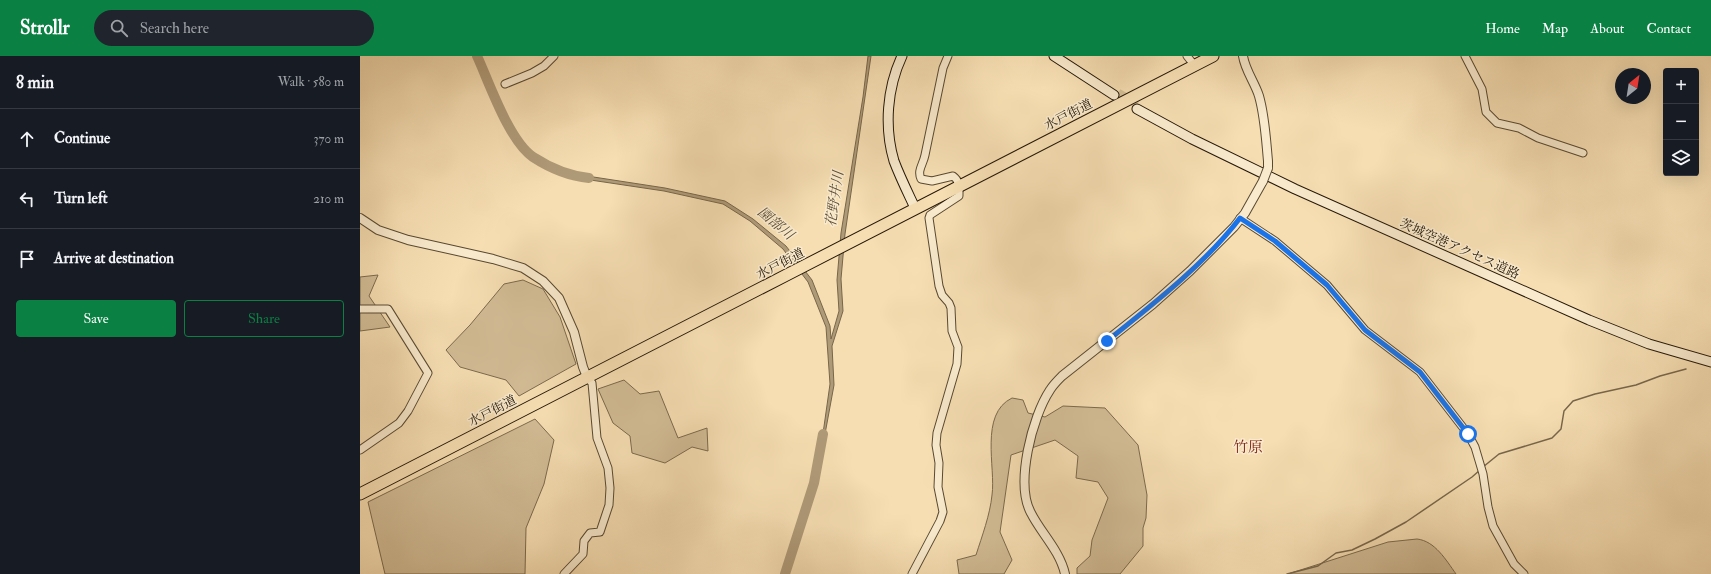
<!DOCTYPE html>
<meta charset="utf-8">
<style>
:root{--surface:#171b24;--page:#20242c;--text:#f1f3f6;--muted:#9ea1a6;--line:#363941;--accent:#0b8043}
body{margin:0;font-family:"IM FELL Double Pica","Noto Serif JP",serif;background:var(--page);color:var(--text)}
.controls{position:absolute;right:12px;top:12px;display:grid;overflow:hidden;border-radius:4px;box-shadow:0 4px 16px #0002}
.controls button{width:36px;height:36px;display:grid;place-items:center;padding:0;border:0;border-bottom:1px solid var(--line);background:var(--surface);color:var(--text);font:20px sans-serif}
.compass{position:absolute;left:1255px;top:12px;width:36px;height:36px;border-radius:50%;background:var(--surface);box-shadow:0 4px 16px #0002;rotate:30deg}
.stop{position:absolute;width:12px;height:12px;margin:-9px;border:3px solid #1a73e8;border-radius:50%;background:#fff}
.stop.end{background:#1a73e8;border-color:#fff;box-shadow:0 1px 4px #0008}
.list{margin:0;padding:0;list-style:none}
h2{display:flex;justify-content:space-between;align-items:center;height:52px;margin:0;padding:0 16px;font-size:17px}
h2 small{font-size:13px;font-weight:400;color:var(--muted)}
.list li{display:grid;grid-template-columns:26px 1fr auto;gap:12px;align-items:center;box-sizing:border-box;height:60px;padding:0 16px;border-top:1px solid var(--line)}
.list b{display:block;font-size:15px;white-space:nowrap}
.list em{font-size:13px;font-style:normal;color:var(--muted)}
.actions{display:flex;gap:8px;padding:12px 16px}
.actions a{flex:1;padding:9px 0;border:1px solid var(--accent);border-radius:4px;text-align:center;font-size:14px;color:var(--accent)}
.actions .main{background:var(--accent);color:#fff}
.icon{flex:none;width:22px;height:22px;fill:none;stroke:currentColor;stroke-width:2;stroke-linecap:round;stroke-linejoin:round}
.map{position:relative;flex:none;width:1351px;height:518px;overflow:hidden}
header{display:flex;align-items:center;gap:24px;box-sizing:border-box;height:56px;padding:0 20px;background:var(--accent);color:#fff}
header strong{font-size:19px}
nav{display:flex;gap:22px;margin-inline-start:auto;font-size:14px}
.search{width:280px;height:36px;background:var(--page);display:flex;align-items:center;gap:10px;box-sizing:border-box;padding:0 14px;border-radius:22px;color:var(--muted);font-size:15px}
main{display:flex}
aside{flex:1;background:var(--surface)}
.map>svg:first-child{display:block}
.green{fill:#d2bc95;stroke:#7b6a4e}
.water{fill:#af9a78;stroke:#77664b}
.lines{fill:none;stroke-linecap:round;stroke-linejoin:round}
.stream{stroke:#77664b;stroke-width:1.5}
.river{stroke:#af9a78;stroke-width:10}
.secondary-tunnel{stroke:#d6c098;stroke-width:9;stroke-dasharray:9 4.5;stroke-linecap:butt}
.minor-casing{stroke:#584932;stroke-width:9}
.tertiary-casing{stroke:#584932;stroke-width:10}
.secondary-casing{stroke:#241708;stroke-width:11}
.trunk-casing{stroke:#241708;stroke-width:13}
.minor{stroke:#f9eacd;stroke-width:7}
.tertiary{stroke:#f9eacd;stroke-width:8}
.secondary{stroke:#f9eacd;stroke-width:9}
.trunk{stroke:#f6deb2;stroke-width:11}
.tertiary-bridge-casing{stroke:#584932;stroke-width:10;stroke-linecap:butt}
.tertiary-bridge{stroke:#f9eacd;stroke-width:8}
.route{stroke:#1a73e8;stroke-width:5}
.labels{text-anchor:middle;stroke-width:3;stroke-linejoin:round;paint-order:stroke}
.street-label{font-size:13px;fill:#241708;stroke:#f9eacd}
.water-label{font-size:14px;font-style:italic;fill:#5c4b35;stroke:#f9eacd}
.quarter-label{font-size:15px;fill:#7a1f14;stroke:#f9eacd}
</style>
<header>
<strong>Strollr</strong>
<div class="search"><svg class="icon" aria-label="search" viewBox="0 0 24 24"><circle cx="10" cy="10" r="6"/><path d="M15 15l6 6"/></svg>Search here</div>
<nav><a>Home</a><a>Map</a><a>About</a><a>Contact</a></nav>
</header>
<main>
<aside>
<h2>8 min<small>Walk · 580 m</small></h2>
<ul class="list">
<li><svg class="icon" aria-label="ahead" viewBox="0 0 24 24"><path d="M12 20V5M6 11l6-6 6 6"/></svg><div><b>Continue</b></div><em>370 m</em></li>
<li><svg class="icon" aria-label="left" viewBox="0 0 24 24"><path d="M17 20v-9H6M10 6l-5 5 5 5"/></svg><div><b>Turn left</b></div><em>210 m</em></li>
<li><svg class="icon" aria-label="arrive" viewBox="0 0 24 24"><path d="M6 21V4h12l-3 4 3 4H6"/></svg><div><b>Arrive at destination</b></div></li>
</ul>
<div class="actions"><a class="main">Save</a><a>Share</a></div>
</aside>
<div class="map">
<svg width="1351" height="518" viewBox="0 0 1351 518">
<rect width="100%" height="100%" fill="#f6deb2"/>
<filter id="stains"><feTurbulence type="fractalNoise" baseFrequency=".005" numOctaves="4"/><feColorMatrix values="0 0 0 0 .2 0 0 0 0 .09 0 0 0 0 .02 0 0 0 .5 -.17"/></filter>
<radialGradient id="worn" r=".72"><stop offset=".6" stop-color="#630" stop-opacity="0"/><stop offset="1" stop-color="#630" stop-opacity=".3"/></radialGradient>
<!-- green -->
<g class="green">
<path d="M18,219L9,240L30,271L0,275V221Z"/>
<path d="M163,224L183,233L200,261L216,308L159,340L146,324L100,311L86,294L110,269L144,228Z"/>
<path d="M264,324L280,338L299,335L318,382L347,372L348,395L332,391L305,407L272,397L270,380L253,367L238,333Z"/>
<path d="M652,342L663,344L668,357L685,361L703,350L745,352L778,389L787,439L786,462L783,472V490L760,518H717V512L730,500L732,484L748,442L738,426L716,422L718,400L695,384L651,399L640,476L652,504L644,518H599L597,504L616,499C622,480 630,459 632,439C636,412 619,358 652,342Z"/>
<path d="M175,363L194,384L184,428L166,472L165,518H25L8,446Z"/>
<path d="M1057,483C1075,485 1086,504 1096,518H928L1028,486Z"/>
</g>
<!-- water -->
<path class="water" d="M508,0H511L485,178L481,223L483,255L472,290L474,329L456,427L470,328L466,271L448,226L423,193L390,165L363,148L304,135L217,122L214,118L305,132L365,145L393,163L426,190L452,224L470,270L471,283L479,255L477,224L481,177L503,41Z"/>
<g class="lines">
<!-- stream -->
<g class="stream">
<path d="M1123,411L1139,398L1192,382L1201,373L1204,355L1213,345L1235,338L1276,329L1300,320L1326,313"/>
<path d="M927,518L958,510L976,497L992,494L1015,483L1046,466L1112,421L1120,414"/>
</g>
<!-- river -->
<g class="river">
<path d="M117,0C129,26 149,85 173,101C190,112 209,120 229,122"/>
<path d="M425,518L454,427L463,378"/>
</g>
<!-- secondary-tunnel -->
<path class="secondary-tunnel" d="M758,37L780,50"/>
<defs>
<g id="minor">
<path d="M827,0L835,10"/>
<path d="M1105,0L1122,33L1126,56L1137,67L1159,72L1178,82L1223,97"/>
<path d="M145,28L172,17L184,10L194,0"/>
<path d="M880,162L915,185L967,229L1005,274L1060,316L1108,378L1115,391L1123,418L1128,451L1133,470L1154,508L1164,518"/>
<path d="M0,253H28L68,317L48,355L39,367L0,394"/>
<path d="M204,518L223,498L224,485L230,477L240,476L249,449L250,432L248,412L237,382L232,327L227,321"/>
<path d="M552,518L580,465L583,456L578,431L579,407L576,389L577,377L597,308L598,291L592,275L591,252L589,247L582,239L579,230L569,162L570,159L599,140C599,131 600,125 593,120L572,125L561,123C557,114 563,109 565,99L583,12L588,0"/>
</g>
<g id="tertiary">
<path d="M883,0C885,14 895,27 899,40C905,61 906,84 908,105V112"/>
<path d="M0,162L18,174L48,184L133,203L163,212L183,225L199,242L214,276L223,311L227,321"/>
<path d="M705,518C700,495 681,477 671,457C655,428 672,361 690,334C693,329 697,325 702,320L793,248L830,215L874,171L885,157L903,125"/>
</g>
<g id="secondary">
<path d="M542,0C527,32 524,71 534,105C540,121 548,137 555,152"/>
<path d="M694,0L754,39"/>
<path d="M777,53L832,83L935,133L1229,264L1289,288L1351,306"/>
</g>
<path id="trunk" d="M0,438C284,292 569,146 853,0"/>
</defs>
<!-- minor casing -->
<use href="#minor" class="minor-casing"/>
<!-- tertiary casing -->
<use href="#tertiary" class="tertiary-casing"/>
<!-- secondary casing -->
<use href="#secondary" class="secondary-casing"/>
<!-- trunk casing -->
<use href="#trunk" class="trunk-casing"/>
<!-- minor -->
<use href="#minor" class="minor"/>
<!-- tertiary -->
<use href="#tertiary" class="tertiary"/>
<!-- secondary -->
<use href="#secondary" class="secondary"/>
<!-- trunk -->
<use href="#trunk" class="trunk"/>
<defs>
<path id="tertiary-bridge" d="M903,125L908,112"/>
</defs>
<!-- tertiary-bridge casing -->
<use href="#tertiary-bridge" class="tertiary-bridge-casing"/>
<!-- tertiary-bridge -->
<use href="#tertiary-bridge" class="tertiary-bridge"/>
</g>
<g class="lines">
<!-- route -->
<path class="route" d="M747,285C792,249 845,208 880,162L915,185L967,229L1005,274L1060,316L1108,378"/>
</g>
<g class="labels">
<!-- street labels -->
<g class="street-label">
<text transform="translate(708 58) rotate(-27)" y="5">水戸街道</text>
<text transform="translate(1100 192) rotate(24)" y="5">茨城空港アクセス道路</text>
<text transform="translate(420 207) rotate(-27)" y="5">水戸街道</text>
<text transform="translate(132 354) rotate(-27)" y="5">水戸街道</text>
</g>
<!-- water labels -->
<g class="water-label">
<text transform="translate(474 143) rotate(-82)" y="5">花野井川</text>
<text transform="translate(416 167) rotate(40)" y="5">園部川</text>
</g>
<!-- quarter labels -->
<g class="quarter-label">
<text x="888" y="396">竹原</text>
</g>
</g>
<rect width="100%" height="100%" filter="url(#stains)"/>
<rect width="100%" height="100%" fill="url(#worn)"/>
</svg>
<div class="controls">
<button>+</button>
<button>−</button>
<button><svg class="icon" aria-label="layers" viewBox="0 0 24 24"><path d="M12 4l9 5-9 5-9-5zM3 14l9 5 9-5"/></svg></button>
</div>
<svg class="compass" viewBox="-18 -18 36 36"><path d="M0-13l5 13h-10z" fill="#e53935"/><path d="M0 13l5-13h-10z" fill="#9ea1a6"/></svg>
<div class="stop" style="left:1108px;top:378px"></div>
<div class="stop end" style="left:747px;top:285px"></div>
</div>
</main>
